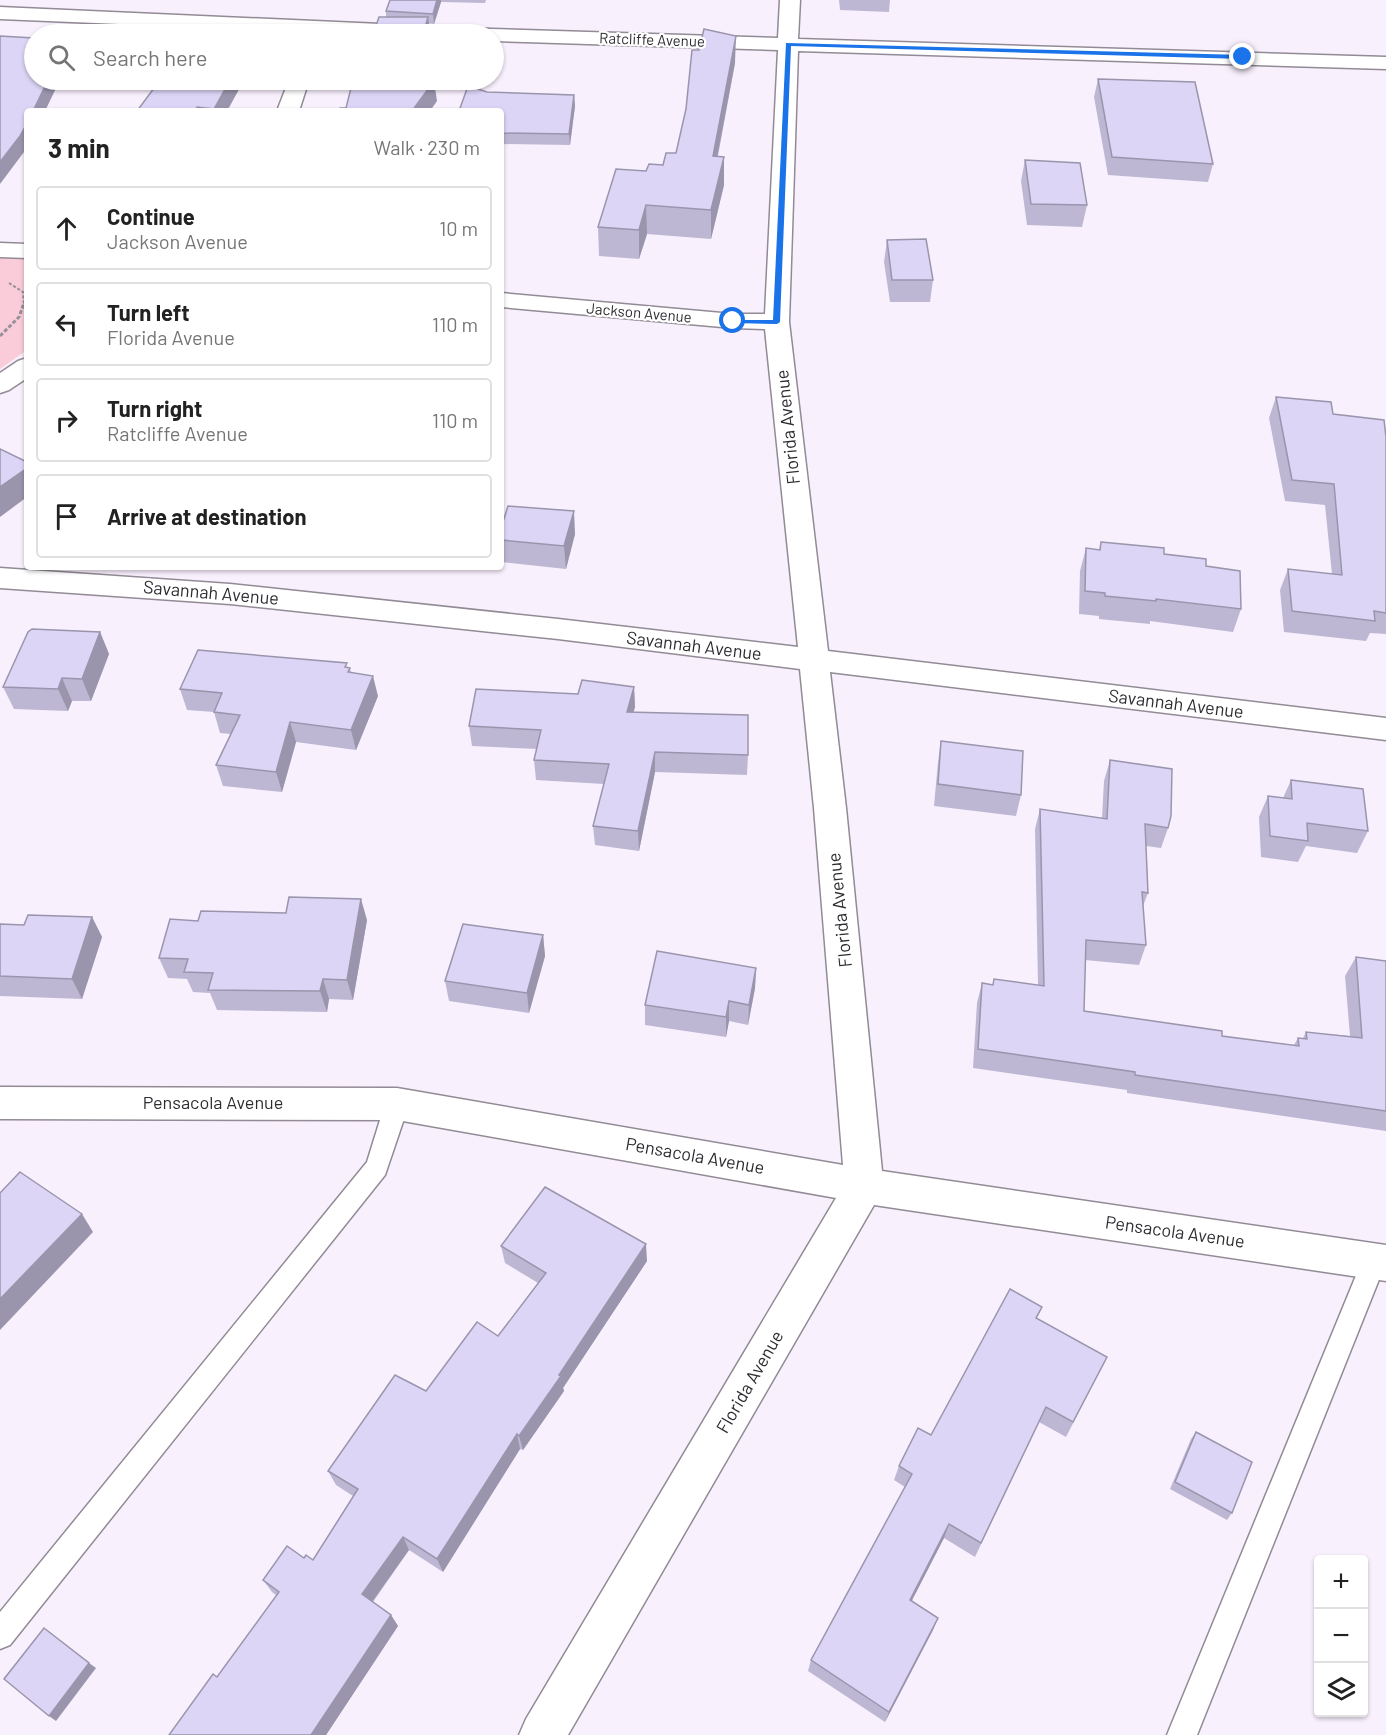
<!DOCTYPE html>
<meta charset="utf-8">
<style>
:root{--surface:#fff;--page:#f6f6f6;--text:#222;--muted:#767676;--line:#e0e0e0}
body{margin:0;font-family:Barlow,sans-serif;background:var(--page);color:var(--text)}
.controls{position:absolute;right:18px;bottom:18px;display:grid;overflow:hidden;border-radius:6px;box-shadow:0 2px 4px #0004}
.controls button{width:54px;height:54px;display:grid;place-items:center;padding:0;border:0;border-bottom:2px solid var(--line);background:var(--surface);color:var(--text);font:30px sans-serif}
.stop{position:absolute;width:18px;height:18px;margin:-14px;border:4px solid #1a73e8;border-radius:50%;background:#fff}
.stop.end{background:#1a73e8;border-color:#fff;box-shadow:0 2px 6px #0008}
.list{margin:0;padding:0;list-style:none}
h2{display:flex;justify-content:space-between;align-items:center;height:78px;margin:0;padding:0 24px;font-size:26px}
h2 small{font-size:20px;font-weight:400;color:var(--muted)}
.list li{display:grid;grid-template-columns:39px 1fr auto;gap:18px;align-items:center;box-sizing:border-box;height:84px;margin:0 12px 12px;padding:0 12px;border:2px solid var(--line);border-radius:6px}
.list b{display:block;font-size:22px;white-space:nowrap}
.list p{margin:0;font-size:20px;white-space:nowrap;color:var(--muted)}
.list em{font-size:20px;font-style:normal;color:var(--muted)}
.icon{flex:none;width:33px;height:33px;fill:none;stroke:currentColor;stroke-width:2;stroke-linecap:round;stroke-linejoin:round}
.map{position:relative;flex:none;width:1386px;height:1735px;overflow:hidden}
.search{position:absolute;background:var(--surface);box-shadow:0 2px 4px #0004;left:24px;top:24px;width:480px;height:66px;display:flex;align-items:center;gap:15px;box-sizing:border-box;padding:0 21px;border-radius:33px;color:var(--muted);font-size:22px}
.panel{position:absolute;background:var(--surface);box-shadow:0 2px 4px #0004;left:24px;top:108px;width:480px;height:462px;border-radius:6px}
.map>svg:first-child{display:block}
.green{fill:#faccd9}
.lines{fill:none;stroke-linecap:round;stroke-linejoin:round}
.service-casing{stroke:#928a95;stroke-width:3}
.minor-casing{stroke:#928a95;stroke-width:3}
.path-far1{stroke:#969099;stroke-width:2;stroke-dasharray:3 2;stroke-linecap:butt}
.path{stroke:#969099;stroke-width:3;stroke-dasharray:4 2;stroke-linecap:butt}
.service{fill:#fff;fill-rule:evenodd}
.minor{fill:#fff;fill-rule:evenodd}
.wall{fill:#bdb7d4}
.shaded-wall{fill:#9a95ac}
.building{fill:#dcd5f6;stroke:#9a95ac;stroke-width:1.5}
.route{fill:#1a73e8}
.labels{text-anchor:middle;stroke-width:4.5;stroke-linejoin:round;paint-order:stroke}
.far-street-label{font-size:15px;fill:#2f2c31;stroke:#fff}
.street-label{font-size:18px;fill:#2f2c31;stroke:#fff}
</style>
<div class="map">
<svg width="1386" height="1735" viewBox="0 0 1386 1735">
<rect width="100%" height="100%" fill="#f9f0fd"/>
<!-- green -->
<path class="green" d="M0,256L27,259V350L0,369Z"/>
<g class="lines">
<defs>
<g id="service">
<path d="M397,1094L405,1097L409,1104L385,1175L10,1645L0,1649V1612L367,1162L385,1104L389,1097Z"/>
<path d="M1374,1249L1383,1253L1386,1262L1197,1735H1167L1362,1261L1365,1253Z"/>
</g>
<g id="minor">
<path d="M780,0H800L798,39L1386,57V69L798,51L789,322L828,651L1386,718V740L830,672L846,808L882,1171L1386,1245V1281L874,1205L568,1735H519L526,1719L836,1198L397,1120L0,1119V1087L397,1088L843,1165L814,808L800,669L558,639L230,604L0,588V568L230,584L558,619L798,647L765,329L733,328L501,307V293L733,314H765L778,50L494,41V34H359L0,19V7L492,29L778,38Z"/>
<path d="M289,80H309L299,111H277Z"/>
<path d="M0,243L27,244V258L0,257Z"/>
<path d="M27,358V378L9,390L0,393V373L18,361Z"/>
</g>
</defs>
<!-- service casing -->
<use href="#service" class="service-casing"/>
<!-- minor casing -->
<use href="#minor" class="minor-casing"/>
<!-- path-far1 -->
<path class="path-far1" d="M9,283L23,292L24,304"/>
<!-- path -->
<path class="path" d="M0,336L19,317L24,303"/>
<!-- service -->
<use href="#service" class="service"/>
<!-- minor -->
<use href="#minor" class="minor"/>
</g>
<!-- wall -->
<g class="wall">
<path d="M390,0H495H486L485,3L441,2L434,24L386,17V11Z"/>
<path d="M839,0H890L889,12L840,10Z"/>
<path d="M735,63L718,156L724,157V185L711,239L647,234L639,259L599,256L598,227L646,171L663,165L676,153Z"/>
<path d="M1098,79L1213,164L1208,182L1108,175L1094,97Z"/>
<path d="M160,80H244L227,111H137Z"/>
<path d="M487,92L574,95L575,106L570,145L501,144V111Z"/>
<path d="M1025,160L1087,205L1082,227L1027,225L1021,181Z"/>
<path d="M887,240L933,280L930,302H890L884,262Z"/>
<path d="M1276,397L1333,414L1386,437V634L1370,633L1366,641L1284,632L1280,590L1288,569L1332,574L1325,505L1285,501L1269,418Z"/>
<path d="M501,528L575,534L566,569L501,562Z"/>
<path d="M1101,542L1164,554L1206,566L1241,609L1233,632L1150,621V624L1099,619V616L1079,614L1080,571L1086,548L1099,550Z"/>
<path d="M100,632L109,654L91,701H72L68,711L14,709L3,687Z"/>
<path d="M348,667L350,668L351,673L378,696L356,750L296,742L282,792L223,786L216,765L231,734L220,733L214,712L187,710L180,689Z"/>
<path d="M634,687L635,707L633,712L748,755L747,775L655,772L639,851L595,845L593,826L604,784L536,780L534,760L537,749L472,746L469,726L578,694Z"/>
<path d="M941,741L1021,795L1016,816L934,806L938,762Z"/>
<path d="M1110,760L1168,828L1161,848L1146,846L1148,893L1143,906L1146,945L1139,965L1085,960L1084,1011L1222,1036L1294,1045L1298,1038H1303L1306,1032L1350,1036L1345,976L1356,957L1386,961V1131L1127,1093V1090L973,1068L977,1003L982,983L993,985L994,979L1038,985L1035,829L1040,809L1102,818L1104,781Z"/>
<path d="M1291,780L1368,831L1357,853L1306,846L1298,862L1261,857L1259,817L1268,796L1283,798Z"/>
<path d="M92,917L102,937L82,999L0,996V924L24,925Z"/>
<path d="M367,920L353,1000L329,999L327,1012L217,1010L210,993L193,992L187,979L168,978L159,958L198,921Z"/>
<path d="M543,935L545,956L529,1013L449,1001L445,981Z"/>
<path d="M756,968L755,988L748,1025L729,1021L726,1037L645,1025V1005Z"/>
<path d="M501,1246L647,1261L563,1388L564,1391L523,1450L520,1449L443,1572L409,1550L373,1602L391,1615L398,1626L326,1735H169L217,1677L277,1596L272,1592L263,1580L304,1558L313,1560L353,1496L336,1485L328,1471L426,1391L498,1336L538,1283L505,1263Z"/>
<path d="M1042,1307L1037,1318L1107,1357L1066,1437L1039,1422L975,1557L944,1538L912,1600L933,1630L885,1722L808,1671L811,1660L905,1487L894,1480L899,1466L931,1435Z"/>
<path d="M1196,1432L1232,1513L1227,1520L1170,1489L1191,1439Z"/>
</g>
<!-- shaded-wall -->
<g class="shaded-wall">
<path d="M437,0H441V2L434,24L433,14Z"/>
<path d="M428,17L431,34H423Z"/>
<path d="M736,36L735,63L712,184L713,156Z"/>
<path d="M48,80H60L45,111H33Z"/>
<path d="M230,80H244L227,111H214V109Z"/>
<path d="M434,81L437,101L430,111H412Z"/>
<path d="M574,95L575,106L570,145L569,134Z"/>
<path d="M27,123V148L0,184V162Z"/>
<path d="M724,157V185L711,239V210Z"/>
<path d="M646,205L647,234L639,259V230Z"/>
<path d="M27,468V497L0,517V487Z"/>
<path d="M574,511L575,534L566,569L564,546Z"/>
<path d="M100,632L109,654L91,701L82,679Z"/>
<path d="M373,676L378,696L356,750L351,730Z"/>
<path d="M62,678L72,701L68,711L58,689Z"/>
<path d="M634,687L635,707L628,732L627,712Z"/>
<path d="M290,722L296,742L282,792L276,772Z"/>
<path d="M655,752V772L639,851L638,831Z"/>
<path d="M361,899L367,920L353,1000L347,980Z"/>
<path d="M92,917L102,937L82,999L72,979Z"/>
<path d="M543,935L545,956L529,1013L527,993Z"/>
<path d="M756,968L755,988L748,1025L749,1005Z"/>
<path d="M323,979L329,999L327,1012L320,991Z"/>
<path d="M729,1001V1021L726,1037V1017Z"/>
<path d="M82,1214L93,1232L0,1330V1299Z"/>
<path d="M646,1244L647,1261L563,1388L564,1391L523,1450L519,1436Z"/>
<path d="M517,1434L520,1449L443,1572L437,1559Z"/>
<path d="M949,1524L944,1538L906,1612L910,1600Z"/>
<path d="M403,1537L409,1550L369,1606L362,1594Z"/>
<path d="M391,1615L398,1626L326,1735H311Z"/>
<path d="M938,1618L933,1630L885,1722L889,1712Z"/>
<path d="M89,1663L96,1668L56,1721L49,1716Z"/>
</g>
<!-- building -->
<g class="building">
<path d="M390,0H437L433,14L386,11Z"/>
<path d="M379,17H428L423,34H373Z"/>
<path d="M704,29L736,36L713,156L724,157L711,210L646,205L639,230L598,227L616,169L646,171L649,164L663,165L666,153H676L686,109L692,50H699Z"/>
<path d="M0,36L34,38V80H48L33,111H27V123L20,136L0,162Z"/>
<path d="M1098,79L1195,82L1213,164L1112,157Z"/>
<path d="M160,80H230L214,109L197,107L195,111H137Z"/>
<path d="M353,80H409L434,81L412,111H338L340,108H346Z"/>
<path d="M468,86L487,92L574,95L569,134L501,133V111H459Z"/>
<path d="M1025,160L1080,163L1087,205L1031,204Z"/>
<path d="M926,239L933,280H892L887,240Z"/>
<path d="M1276,397L1331,402L1333,414L1384,420L1386,437V613L1374,611L1375,621L1292,611L1288,569L1342,575L1334,484L1292,480Z"/>
<path d="M0,449L27,462V468L0,487Z"/>
<path d="M508,506L574,511L564,546L501,540V528Z"/>
<path d="M1101,542L1164,548V554L1206,559V566L1240,571L1241,609L1156,599V601L1105,596V593L1085,591L1086,548L1100,550Z"/>
<path d="M32,629L100,632L82,679L62,678L58,689L3,687L28,632Z"/>
<path d="M198,650L347,663L345,667L350,668L348,672L373,676L351,730L290,722L276,772L216,765L240,715L214,712L222,693L180,689Z"/>
<path d="M582,680L634,687L627,712L748,715V755L655,752L638,831L593,826L609,764L534,760L541,730L469,726L476,689L578,694Z"/>
<path d="M941,741L1023,751L1021,795L938,784Z"/>
<path d="M1110,760L1172,769L1171,816L1168,828L1145,824L1148,893L1142,892L1146,945L1086,940L1084,1011L1222,1031V1036L1299,1046L1298,1038L1307,1039L1306,1032L1362,1038L1356,957L1386,961V1111L1135,1075V1072L978,1049L982,983L993,985L994,979L1044,986L1040,809L1107,819Z"/>
<path d="M1291,780L1363,789L1368,831L1307,823L1308,841L1270,836L1268,796L1292,799Z"/>
<path d="M289,897L361,899L347,980L323,979L320,991L208,990L213,973L184,972L188,959L159,958L170,919L198,921L201,911L286,913Z"/>
<path d="M28,915L92,917L72,979L0,976V924L24,925Z"/>
<path d="M463,924L543,935L527,993L445,981Z"/>
<path d="M657,951L756,968L749,1005L729,1001L726,1017L645,1005Z"/>
<path d="M20,1172L82,1214L0,1299V1193Z"/>
<path d="M545,1187L646,1244L559,1375L561,1376L519,1436L517,1434L437,1559L403,1537L362,1594L391,1615L311,1735H169L213,1674L217,1677L279,1592L263,1580L287,1546L304,1558L306,1555L313,1560L358,1489L328,1471L395,1375L426,1391L477,1322L498,1336L546,1273L501,1246Z"/>
<path d="M1010,1289L1042,1307L1036,1318L1107,1357L1073,1422L1046,1407L981,1543L949,1524L910,1600L938,1618L889,1712L811,1660L912,1474L899,1466L918,1428L931,1435Z"/>
<path d="M1196,1432L1252,1462L1232,1513L1175,1482Z"/>
<path d="M44,1628L89,1663L49,1716L4,1679Z"/>
</g>
<!-- route -->
<path class="route" d="M786,43L1243,55L1246,57L1243,59L791,46L780,322L777,324L733,323L730,320H773Z"/>
<g class="labels">
<!-- far-street labels -->
<g class="far-street-label">
<text transform="translate(652 40) rotate(2)" y="5">Ratcliffe Avenue</text>
<text transform="translate(639 313) rotate(5)" y="5">Jackson Avenue</text>
</g>
<!-- street labels -->
<g class="street-label">
<text transform="translate(788 427) rotate(-96)" y="6">Florida Avenue</text>
<text transform="translate(211 593) rotate(5)" y="6">Savannah Avenue</text>
<text transform="translate(694 646) rotate(7)" y="6">Savannah Avenue</text>
<text transform="translate(1176 704) rotate(7)" y="6">Savannah Avenue</text>
<text transform="translate(840 910) rotate(-96)" y="6">Florida Avenue</text>
<text x="213" y="1109">Pensacola Avenue</text>
<text transform="translate(695 1156) rotate(10)" y="6">Pensacola Avenue</text>
<text transform="translate(1175 1232) rotate(8)" y="6">Pensacola Avenue</text>
<text transform="translate(750 1382) rotate(-60)" y="6">Florida Avenue</text>
</g>
</g>
</svg>
<div class="controls">
<button>+</button>
<button>−</button>
<button><svg class="icon" aria-label="layers" viewBox="0 0 24 24"><path d="M12 4l9 5-9 5-9-5zM3 14l9 5 9-5"/></svg></button>
</div>
<div class="stop" style="left:733px;top:321px"></div>
<div class="stop end" style="left:1243px;top:57px"></div>
<div class="search"><svg class="icon" aria-label="search" viewBox="0 0 24 24"><circle cx="10" cy="10" r="6"/><path d="M15 15l6 6"/></svg>Search here</div>
<section class="panel">
<h2>3 min<small>Walk · 230 m</small></h2>
<ul class="list">
<li><svg class="icon" aria-label="ahead" viewBox="0 0 24 24"><path d="M12 20V5M6 11l6-6 6 6"/></svg><div><b>Continue</b><p>Jackson Avenue</p></div><em>10 m</em></li>
<li><svg class="icon" aria-label="left" viewBox="0 0 24 24"><path d="M17 20v-9H6M10 6l-5 5 5 5"/></svg><div><b>Turn left</b><p>Florida Avenue</p></div><em>110 m</em></li>
<li><svg class="icon" aria-label="right" viewBox="0 0 24 24"><path d="M7 20v-9h11M14 6l5 5-5 5"/></svg><div><b>Turn right</b><p>Ratcliffe Avenue</p></div><em>110 m</em></li>
<li><svg class="icon" aria-label="arrive" viewBox="0 0 24 24"><path d="M6 21V4h12l-3 4 3 4H6"/></svg><div><b>Arrive at destination</b></div></li>
</ul>
</section>
</div>
